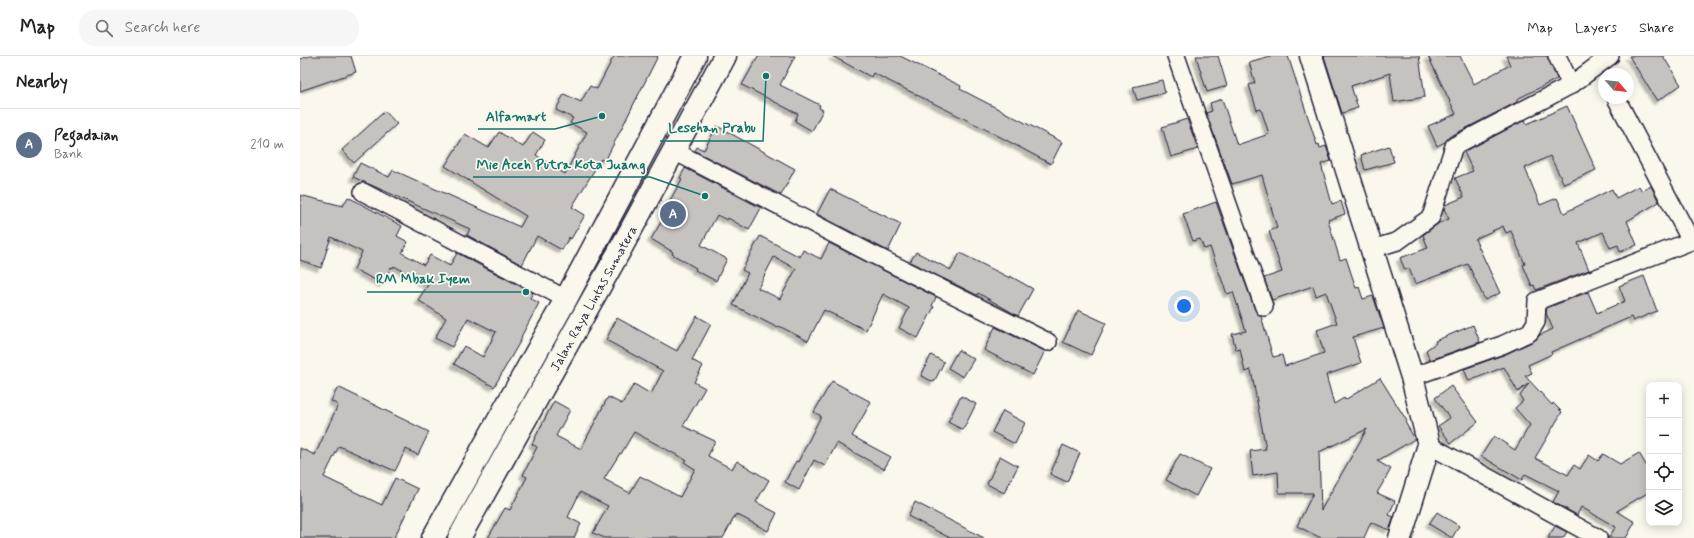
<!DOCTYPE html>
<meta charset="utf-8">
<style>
:root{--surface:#fff;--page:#f6f6f6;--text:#222;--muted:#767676;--line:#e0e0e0;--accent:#c8321e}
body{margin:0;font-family:Mynerve,sans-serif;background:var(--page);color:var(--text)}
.controls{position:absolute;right:12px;bottom:12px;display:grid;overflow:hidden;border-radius:8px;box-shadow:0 2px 10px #0003}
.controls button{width:36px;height:36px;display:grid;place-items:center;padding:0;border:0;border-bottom:1px solid var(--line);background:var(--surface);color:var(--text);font:20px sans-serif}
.compass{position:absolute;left:1298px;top:12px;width:36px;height:36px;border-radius:50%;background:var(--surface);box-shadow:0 2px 10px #0003;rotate:118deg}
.you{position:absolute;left:884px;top:250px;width:14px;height:14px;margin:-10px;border:3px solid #fff;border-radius:50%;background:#1a73e8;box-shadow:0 0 0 6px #1a73e833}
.badge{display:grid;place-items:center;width:26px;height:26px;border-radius:50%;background:var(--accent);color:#fff;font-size:13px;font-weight:700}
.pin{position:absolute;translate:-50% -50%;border:2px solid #fff;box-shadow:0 1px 4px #0006}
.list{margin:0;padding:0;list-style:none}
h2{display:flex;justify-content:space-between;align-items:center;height:52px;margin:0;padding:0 16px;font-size:17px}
h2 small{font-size:13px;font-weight:400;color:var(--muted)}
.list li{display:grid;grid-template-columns:26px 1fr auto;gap:12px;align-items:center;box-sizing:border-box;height:72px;padding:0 16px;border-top:1px solid var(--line)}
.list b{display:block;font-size:15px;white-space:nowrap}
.list p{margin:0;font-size:13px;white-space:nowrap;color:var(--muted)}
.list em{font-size:13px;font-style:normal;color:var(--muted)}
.icon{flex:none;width:22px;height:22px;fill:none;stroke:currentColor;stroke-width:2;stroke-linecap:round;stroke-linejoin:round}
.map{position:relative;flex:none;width:1394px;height:482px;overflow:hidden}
header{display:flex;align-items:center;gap:24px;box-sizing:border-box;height:56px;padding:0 20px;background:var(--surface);border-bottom:1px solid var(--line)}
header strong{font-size:19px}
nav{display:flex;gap:22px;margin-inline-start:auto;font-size:14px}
.search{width:280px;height:36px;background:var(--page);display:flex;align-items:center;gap:10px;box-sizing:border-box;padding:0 14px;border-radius:16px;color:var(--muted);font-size:15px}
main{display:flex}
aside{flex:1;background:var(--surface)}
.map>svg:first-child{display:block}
.building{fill:#c6c2c0;stroke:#22223b;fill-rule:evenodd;filter:url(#shadow)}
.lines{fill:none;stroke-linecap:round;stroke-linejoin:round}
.street-casing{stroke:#22223b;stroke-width:20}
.secondary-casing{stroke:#22223b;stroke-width:25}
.highway-casing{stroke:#22223b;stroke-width:25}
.street{stroke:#fbf7ec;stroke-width:17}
.secondary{stroke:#fbf7ec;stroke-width:22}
.highway{stroke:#fbf7ec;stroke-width:22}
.labels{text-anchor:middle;stroke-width:3.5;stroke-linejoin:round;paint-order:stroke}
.street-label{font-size:13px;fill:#22223b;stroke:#fbf7ec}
.leader{fill:none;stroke:#0f766e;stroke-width:1.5}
.callout-dot{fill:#0f766e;stroke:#fbf7ec;stroke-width:1.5}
.callout-label{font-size:14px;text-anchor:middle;font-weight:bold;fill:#0f766e;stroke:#fbf7ec;stroke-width:3.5;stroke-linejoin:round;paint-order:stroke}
</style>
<header>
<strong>Map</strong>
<div class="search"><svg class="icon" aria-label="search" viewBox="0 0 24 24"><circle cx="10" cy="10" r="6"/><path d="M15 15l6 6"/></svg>Search here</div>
<nav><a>Map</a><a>Layers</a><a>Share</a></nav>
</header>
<main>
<aside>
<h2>Nearby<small></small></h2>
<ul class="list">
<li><span class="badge" style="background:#5c6f8a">A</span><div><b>Pegadaian</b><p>Bank</p></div><em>210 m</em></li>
</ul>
</aside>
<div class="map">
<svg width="1394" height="482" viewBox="0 0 1394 482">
<defs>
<filter id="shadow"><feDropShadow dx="-3.5" dy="3.5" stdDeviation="1" flood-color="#0004"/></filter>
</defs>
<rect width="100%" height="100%" fill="#fbf7ec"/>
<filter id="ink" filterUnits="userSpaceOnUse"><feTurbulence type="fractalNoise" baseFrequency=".025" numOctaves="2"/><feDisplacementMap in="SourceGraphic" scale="8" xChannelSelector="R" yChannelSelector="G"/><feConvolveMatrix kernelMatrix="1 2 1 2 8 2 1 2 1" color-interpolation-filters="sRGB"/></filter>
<g filter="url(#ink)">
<!-- building -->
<g class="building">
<path d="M10,0H51L56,16L0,35V3Z"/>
<path d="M314,0H358L305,105L301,103L272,151L285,159L271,183L269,181L262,194L237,180L222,209L167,179L170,173L53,121L60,107L89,121L93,114L220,171L226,160L145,110L165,78L187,91H189L199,76L223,91L233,76L245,84L236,99L265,118L287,76L270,67L273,62L256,54L264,38L281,46L290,30L297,33Z"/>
<path d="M458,0H495L480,29L520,49L519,52L523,54L512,75L495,65L498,58L442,29Z"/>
<path d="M532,0H600L661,30L660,33L762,86L751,108L689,75L573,17L571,21Z"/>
<path d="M896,0H918L927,30L907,36Z"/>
<path d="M970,0H988L1017,89L1019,88L1020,92L1026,90L1031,105L1021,108L1032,148L1041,145L1045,158L1028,164L1040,204L1046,202L1056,232L1059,231L1063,243L1073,240L1084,272L1053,281L1061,307L1026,319L1034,348L1044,342L1045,344L1080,322L1107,365L1105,366L1115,383L1077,405L1091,413L1077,437L1095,445L1089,459L1094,461L1089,474L1071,466L1064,482H1021L997,470L1013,437H979L978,416L953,420L950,395L966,393L951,314L945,316L940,293L936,294L932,278L946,275L933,236L927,238L910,191L904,193L900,183L893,185L883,158L916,146L955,254L961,260L973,301L982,299L985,310L1024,297L1017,274L1037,267L1026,236L1016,240L1013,230L972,244L964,222L982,216L969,175L977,172L962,119L932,128L906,57L912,55L910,47L922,43L937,89L969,78L961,53L957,54L949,29L955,27L949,6ZM1067,373L1021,454L1019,396Z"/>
<path d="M1024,0H1119L1125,41L1094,46L1090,17L1051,30L1058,52L1042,57Z"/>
<path d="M1128,0H1160L1174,28L1210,9L1206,0H1247L1257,23L1217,43V46L1149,81L1145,86L1137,90L1128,70L1156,58Z"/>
<path d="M1329,0H1363L1381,29L1357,45Z"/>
<path d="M862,24L865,37L837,44L833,31Z"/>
<path d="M1267,50L1296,114L1264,128L1250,100L1225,112L1240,149L1257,142L1264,157L1312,133L1316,142L1339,130L1342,135L1351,130L1359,146L1327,165L1337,189L1320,196L1318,189L1310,192L1303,176L1278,187L1289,214L1236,234L1234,229L1232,230L1223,209L1225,208L1211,175L1206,177L1203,170L1175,183L1200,237L1185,244L1168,208L1115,228L1109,212L1105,214L1100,202L1128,192L1123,179L1139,167L1149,163L1144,153L1145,149L1164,141L1155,122L1173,115L1164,96L1225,64L1227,68Z"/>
<path d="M85,55L97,68L54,107L42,94Z"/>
<path d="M887,63L898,93L871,101L862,71Z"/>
<path d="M417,70L495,113L481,139L395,95L397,91L404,94Z"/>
<path d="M1089,90L1094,106L1065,114L1061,99Z"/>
<path d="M385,112L461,152L449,174L428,162L427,164L417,159L401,189L427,203L416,225L395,214L396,212L372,198L373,196L351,183L366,158L363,157L382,123L380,122Z"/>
<path d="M530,133L601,168L588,195L517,158Z"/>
<path d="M0,139L43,150L48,141L102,170L97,180L108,186L102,197L124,209L130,199L150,210L157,197L233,237L230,242L239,247L221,281L222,282L194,331L154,308L164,290L183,301L196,276L168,262L152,291L135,282L146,262L118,244L128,229L94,210L93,212L91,211L83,228L54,213L62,196L31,181L21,212L0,204Z"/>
<path d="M460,180L500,201L503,194L521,203L529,187L636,241L632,250L634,251L618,282L599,272L609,252L583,238L566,274L524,254L508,285L479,270L478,272L433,249L448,217L442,214ZM474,201L496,213L480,243L458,232Z"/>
<path d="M616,196L651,214L660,197L710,222V220L733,233L718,260L678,237L677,239L610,206Z"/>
<path d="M1344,220L1357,255L1333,265L1331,261L1251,296L1252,298L1228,309L1232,317L1225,320L1252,349L1253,347L1262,356L1235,402L1268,419L1274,409L1280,413L1289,399L1298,405L1303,398L1320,408L1339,397L1349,414V436L1317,455L1335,466L1326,482H1308L1316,471L1281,451L1277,459L1253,446L1259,435L1225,418L1222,424L1181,400L1194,380L1215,394L1230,369L1215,352L1223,345L1220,340L1229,327L1218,336L1204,311L1169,325L1164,313L1206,298L1234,285L1240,279L1253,273L1246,257L1247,252L1288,236L1297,257L1325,245L1319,230Z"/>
<path d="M778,254L806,267L791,299L763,286Z"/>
<path d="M397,260L411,268L392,304L403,310L394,326L405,332L383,370L415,385L408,400L432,413L437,405L469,424L456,446L477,457L468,475L436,458L423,482H305L293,477L308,450L280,436L268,461L281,468L274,482H188L205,452L210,454L227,421L223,419L237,391L232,388L254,345L270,354L256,380L281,393L308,341L322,348L334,328L351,338L363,315L306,284L317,262L377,295ZM334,376L386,404L384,406L395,413L380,441L340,420L330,437L304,423L320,397L321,398Z"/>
<path d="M1173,269L1180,286L1130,304L1126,294L1136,287L1135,285Z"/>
<path d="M695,271L745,295L733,319L684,294Z"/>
<path d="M658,294L674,303L663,321L648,312Z"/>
<path d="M631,299L644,306L634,326L621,320Z"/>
<path d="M532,325L571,346L552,380L591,401L584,413L537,387L525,410L514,404L499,434L485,426L496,405L498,406L521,360L514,356Z"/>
<path d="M1151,330L1178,366L1151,387L1138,370L1150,362L1135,342Z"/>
<path d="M38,331L129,376L118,399L106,393L95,415L39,390L24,421L82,449L95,422L118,433L94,482H0V392L15,399L38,349L31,345Z"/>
<path d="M661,340L676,348L663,374L648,366Z"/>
<path d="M703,355L725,367L715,388L692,376Z"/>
<path d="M763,389L780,397L767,426L750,418Z"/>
<path d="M880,398L910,413L896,440L866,424Z"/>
<path d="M700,400L718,410L704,437L687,428Z"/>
<path d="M615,446L684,482H650L608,460Z"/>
<path d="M1137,456L1159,470L1152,482L1129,468Z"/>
<path d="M1255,470L1267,476L1263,482H1248Z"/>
</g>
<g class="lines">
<defs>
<g id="street">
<path d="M876,0L964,251"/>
<path d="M1257,0L1271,29"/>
<path d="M374,95L570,197L748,286"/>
<path d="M63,136L266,243"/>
<path d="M1072,193L1098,185L1131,161L1154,90L1271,29L1310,0"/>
<path d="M1112,321L1202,289L1230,276L1236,266L1237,245L1391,185L1316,42"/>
<path d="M1129,389L1298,482"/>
</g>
<path id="secondary" d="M1011,0L1112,321L1129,389L1100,482"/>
<g id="highway">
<path d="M133,482L266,243L395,0"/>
<path id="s1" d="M159,482L320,194L425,0"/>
</g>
</defs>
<!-- street casing -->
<use href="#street" class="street-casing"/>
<!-- secondary casing -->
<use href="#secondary" class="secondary-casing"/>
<!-- highway casing -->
<use href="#highway" class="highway-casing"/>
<!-- street -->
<use href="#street" class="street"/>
<!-- secondary -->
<use href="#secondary" class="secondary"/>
<!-- highway -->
<use href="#highway" class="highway"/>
</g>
</g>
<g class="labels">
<!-- street labels -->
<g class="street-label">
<text dy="5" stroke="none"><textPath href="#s1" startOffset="275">Jalan Raya Lintas Sumatera</textPath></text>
</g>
</g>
<!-- callouts -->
<path class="leader" d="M302 60L255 73H178M466 20L463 85H360M405 140L350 121H173M226 236L180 236H67"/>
<g class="callout-dot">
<circle cx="302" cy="60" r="4"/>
<circle cx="466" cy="20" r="4"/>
<circle cx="405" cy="140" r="4"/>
<circle cx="226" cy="236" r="4"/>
</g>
<g class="callout-label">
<text x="216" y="65">Alfamart</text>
<text x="412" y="76">Lesehan Prabu</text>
<text x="261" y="113">Mie Aceh Putra Kota Juang</text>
<text x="123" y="227">RM Mbak Iyem</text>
</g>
</svg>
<div class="controls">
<button>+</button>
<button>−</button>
<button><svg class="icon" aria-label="locate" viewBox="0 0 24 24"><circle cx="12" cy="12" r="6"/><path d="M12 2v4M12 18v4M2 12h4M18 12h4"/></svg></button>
<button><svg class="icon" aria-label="layers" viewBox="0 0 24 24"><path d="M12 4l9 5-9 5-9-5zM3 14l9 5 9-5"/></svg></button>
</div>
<svg class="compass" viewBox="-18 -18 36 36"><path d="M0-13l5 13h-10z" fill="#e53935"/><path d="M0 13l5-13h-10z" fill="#767676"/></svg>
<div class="you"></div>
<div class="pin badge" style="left:373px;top:158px;background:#5c6f8a">A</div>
</div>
</main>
